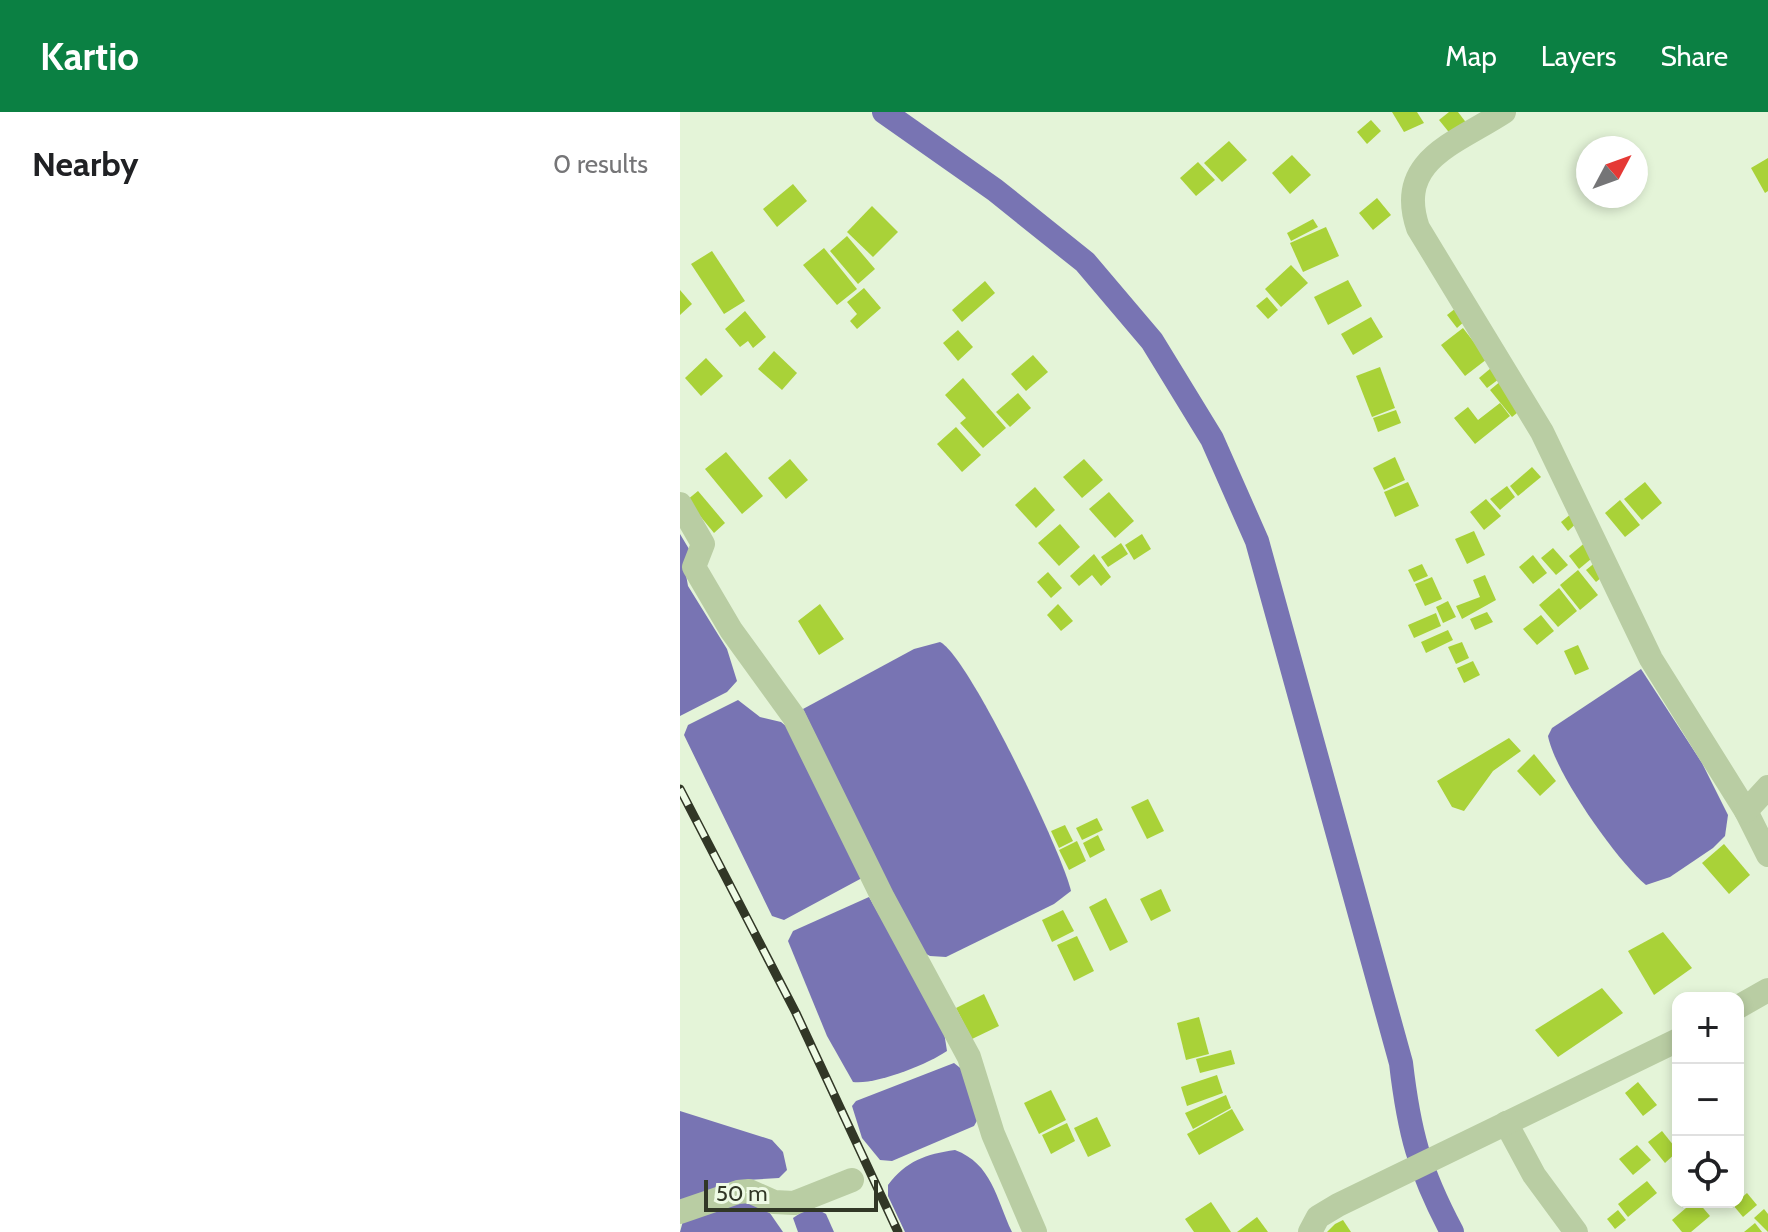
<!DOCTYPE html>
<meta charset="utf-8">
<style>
:root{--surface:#fff;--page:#f6f6f6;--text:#202124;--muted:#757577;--line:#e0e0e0;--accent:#0b8043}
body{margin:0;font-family:Cabin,sans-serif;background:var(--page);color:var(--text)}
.controls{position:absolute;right:24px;bottom:24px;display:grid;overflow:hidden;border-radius:16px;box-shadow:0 4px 12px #0003}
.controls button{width:72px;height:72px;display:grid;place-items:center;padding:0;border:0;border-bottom:2px solid var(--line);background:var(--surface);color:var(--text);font:40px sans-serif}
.compass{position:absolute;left:896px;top:24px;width:72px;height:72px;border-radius:50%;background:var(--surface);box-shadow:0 4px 12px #0003;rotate:49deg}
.scale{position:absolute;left:24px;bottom:20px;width:174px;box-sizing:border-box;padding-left:8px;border:4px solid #313726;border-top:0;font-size:22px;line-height:28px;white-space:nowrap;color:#313726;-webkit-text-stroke:6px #eefbe5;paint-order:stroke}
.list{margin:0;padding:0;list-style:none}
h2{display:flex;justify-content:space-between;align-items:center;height:104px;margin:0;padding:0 32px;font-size:34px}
h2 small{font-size:26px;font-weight:400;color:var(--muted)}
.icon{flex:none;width:44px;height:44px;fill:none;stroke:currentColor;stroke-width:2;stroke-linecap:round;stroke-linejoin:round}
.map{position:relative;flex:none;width:1088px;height:1120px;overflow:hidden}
header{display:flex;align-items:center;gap:48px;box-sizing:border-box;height:112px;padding:0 40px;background:var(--accent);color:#fff}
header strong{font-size:38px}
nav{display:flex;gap:44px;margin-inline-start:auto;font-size:28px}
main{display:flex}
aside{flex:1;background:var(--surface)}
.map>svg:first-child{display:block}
.water{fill:#7874b3}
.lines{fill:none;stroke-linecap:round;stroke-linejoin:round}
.canal{stroke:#7874b3;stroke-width:24}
.building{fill:#a9d238}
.minor{stroke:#b9cda3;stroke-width:24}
.rail-casing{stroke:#313726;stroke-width:9}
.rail{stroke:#eefbe5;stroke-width:6;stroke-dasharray:18;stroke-linecap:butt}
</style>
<header>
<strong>Kartio</strong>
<nav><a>Map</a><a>Layers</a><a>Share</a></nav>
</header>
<main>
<aside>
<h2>Nearby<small>0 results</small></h2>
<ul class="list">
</ul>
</aside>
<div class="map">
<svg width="1088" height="1120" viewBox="0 0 1088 1120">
<rect width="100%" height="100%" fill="#e4f4d8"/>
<!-- water -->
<g class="water">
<path d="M0,422L9,437L6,463L8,474L47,537L57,569L47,580L0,604Z"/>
<path d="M260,530C288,543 383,742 391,779L374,792L266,845L250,844L237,837L123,597L234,537Z"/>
<path d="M961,557L1022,651L1048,703L1045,724L1033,736L990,765L966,773C937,749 875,661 868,624L872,616Z"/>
<path d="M58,588L80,605L101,610L107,615L182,766L104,808L92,804L4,623L8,613Z"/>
<path d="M189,785L263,914L267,939C248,952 196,973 173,970L147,924L108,829L113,819Z"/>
<path d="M274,951L284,959L299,1005L294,1014L212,1049L200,1048L182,1026L172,994L176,989Z"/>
<path d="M0,999L92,1028L103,1040L107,1058L99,1066L67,1068L0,1092Z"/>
<path d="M275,1038C312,1052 316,1086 332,1120H225L208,1084V1073C226,1049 246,1042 275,1038Z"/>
<path d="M68,1086L85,1094L103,1120H0L3,1109Z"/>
<path d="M131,1094L146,1102L154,1120H118L113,1106Z"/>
</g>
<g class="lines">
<!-- canal -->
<path class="canal" d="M204,0L315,78L405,150L472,229L532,327L577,429L721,951C729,1020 739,1058 772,1120"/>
</g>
<!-- building -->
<g class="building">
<path d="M712,0H737L744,11L724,20Z"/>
<path d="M769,0H778L791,17L776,29L759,8Z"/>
<path d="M691,8L701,19L687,32L677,20Z"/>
<path d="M549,29L567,48L542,70L524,51Z"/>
<path d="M612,43L631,63L610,82L592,61Z"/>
<path d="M1088,46V79L1085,81L1071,56Z"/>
<path d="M518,50L535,68L516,84L500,66Z"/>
<path d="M113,72L127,89L97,115L83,97Z"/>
<path d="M697,86L711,103L693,118L679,101Z"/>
<path d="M192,94L218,120L193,145L167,120Z"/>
<path d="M633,107L638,115L611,129L607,121Z"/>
<path d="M646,115L659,144L623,160L610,131Z"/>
<path d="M167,124L195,157L178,172L150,139Z"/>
<path d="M144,136L177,177L157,193L123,153Z"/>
<path d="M32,139L65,189L44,202L11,152Z"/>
<path d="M611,153L628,171L601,195L585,177Z"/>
<path d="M668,168L682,194L648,213L634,185Z"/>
<path d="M305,169L315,181L282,210L272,198Z"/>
<path d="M184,176L201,196L177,217L170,209L177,202L167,190Z"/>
<path d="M0,178L12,192L0,203Z"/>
<path d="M587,185L598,198L588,207L576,194Z"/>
<path d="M776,196L786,208L777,216L767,203Z"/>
<path d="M65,199L86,225L73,236L68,229L60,235L45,217Z"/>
<path d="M691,205L703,225L673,243L661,222Z"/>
<path d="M783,216L807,247L785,264L761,233Z"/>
<path d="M278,218L293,235L278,249L263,231Z"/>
<path d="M94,239L117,261L102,278L78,257Z"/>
<path d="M353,243L368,260L346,279L331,262Z"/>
<path d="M26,246L43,264L21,284L5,266Z"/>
<path d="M700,255L715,296L692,305L676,264Z"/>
<path d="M811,256L819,267L807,276L799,266Z"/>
<path d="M283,266L326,316L303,336L280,311L286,306L265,283Z"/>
<path d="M822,268L843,296L832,305L810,278Z"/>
<path d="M338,281L351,296L330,315L316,300Z"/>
<path d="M820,291L830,304L795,332L774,306L788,295L798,308Z"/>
<path d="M716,298L721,311L698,320L693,306Z"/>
<path d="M276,315L301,343L282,360L257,332Z"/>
<path d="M46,340L83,384L62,402L25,357Z"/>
<path d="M715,345L725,368L704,378L693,356Z"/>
<path d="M110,347L128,368L106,387L88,366Z"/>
<path d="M404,347L423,368L402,386L383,365Z"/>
<path d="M852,355L861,365L838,384L830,374Z"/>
<path d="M728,370L739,394L715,405L704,380Z"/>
<path d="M965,370L982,391L962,408L944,387Z"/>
<path d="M827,374L835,385L820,398L810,387Z"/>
<path d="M355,375L375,398L356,416L335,393Z"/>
<path d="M18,379L45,411L34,421L7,388Z"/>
<path d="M429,380L454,409L435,426L409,397Z"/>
<path d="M806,387L821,404L804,418L790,400Z"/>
<path d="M940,388L960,413L945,425L925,401Z"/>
<path d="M892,401L899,409L888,419L881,410Z"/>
<path d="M380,412L400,435L379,454L358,431Z"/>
<path d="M794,419L805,443L787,452L775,427Z"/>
<path d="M462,422L471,437L454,448L445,433Z"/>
<path d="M907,429L917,442L899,457L889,444Z"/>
<path d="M441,431L448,442L428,455L421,445Z"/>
<path d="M873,436L888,453L876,463L861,446Z"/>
<path d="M414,442L431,465L421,474L412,463L399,474L390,464Z"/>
<path d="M853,443L867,461L853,472L839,455Z"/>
<path d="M917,449L927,461L916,470L906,458Z"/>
<path d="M742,452L748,464L734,470L728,458Z"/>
<path d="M898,458L918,483L900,498L880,473Z"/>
<path d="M368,460L382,476L371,486L357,470Z"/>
<path d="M805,463L816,488L782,507L776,494L800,485L793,468Z"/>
<path d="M752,465L762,487L745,494L735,472Z"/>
<path d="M879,476L897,499L878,515L859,493Z"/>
<path d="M768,489L776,505L763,511L756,495Z"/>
<path d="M140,492L164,527L139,543L118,509Z"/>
<path d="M378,492L393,509L381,519L367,503Z"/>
<path d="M807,500L813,510L795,518L790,507Z"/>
<path d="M756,501L761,514L734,526L728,513Z"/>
<path d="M861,503L874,519L857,533L843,517Z"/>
<path d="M768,518L773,528L746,541L741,530Z"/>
<path d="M782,530L789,546L776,552L768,535Z"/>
<path d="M898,533L909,557L895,563L884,539Z"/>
<path d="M793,549L800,563L784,571L777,556Z"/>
<path d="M829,626L841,639L813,659L784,699L772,695L757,669Z"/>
<path d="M854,642L876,669L860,684L837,659Z"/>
<path d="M468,687L484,719L467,727L451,695Z"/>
<path d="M417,706L423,718L402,728L396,716Z"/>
<path d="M385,713L393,729L379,736L371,719Z"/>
<path d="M418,723L425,738L410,746L403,731Z"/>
<path d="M397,729L406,749L389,758L379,738Z"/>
<path d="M1044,732L1070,763L1049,782L1022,751Z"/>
<path d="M481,777L491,799L471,809L460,787Z"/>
<path d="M426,786L448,830L430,839L409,795Z"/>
<path d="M383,798L394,819L372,830L362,808Z"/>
<path d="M983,820L1012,856L974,883L948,839Z"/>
<path d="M397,824L414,859L394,869L377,833Z"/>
<path d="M922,876L943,901L878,945L855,918Z"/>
<path d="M304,882L319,914L292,927L276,896Z"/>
<path d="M519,905L529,942L506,948L497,911Z"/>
<path d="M551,938L555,952L520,961L516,947Z"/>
<path d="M537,963L543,981L507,994L501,975Z"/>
<path d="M958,970L977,993L963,1004L945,981Z"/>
<path d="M371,978L386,1008L359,1022L344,991Z"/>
<path d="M546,983L551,996L513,1017L505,1001Z"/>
<path d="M552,997L564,1018L519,1043L507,1022Z"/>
<path d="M417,1005L431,1034L408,1045L394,1016Z"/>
<path d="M387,1011L395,1029L371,1042L362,1023Z"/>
<path d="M982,1019L998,1039L985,1051L968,1030Z"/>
<path d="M957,1033L971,1048L953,1063L939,1047Z"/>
<path d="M967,1069L977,1081L948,1105L938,1092Z"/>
<path d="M1067,1081L1077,1093L1063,1105L1053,1093Z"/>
<path d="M531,1090L551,1120H514L505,1107Z"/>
<path d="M1013,1090H1018L1030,1104L1011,1120H1002L992,1108Z"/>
<path d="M1084,1097L1088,1102V1120L1074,1106Z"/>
<path d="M938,1098L946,1108L935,1117L927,1107Z"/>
<path d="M577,1105L588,1120H557Z"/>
<path d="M663,1108L671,1120H647L655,1112Z"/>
<path d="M1075,1111L1082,1120H1064Z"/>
</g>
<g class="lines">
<!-- minor -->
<g class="minor">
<path d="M824,0C775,32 715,48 738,116L862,320L971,547L1066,699L1088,743"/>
<path d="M0,392L23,432L14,455L51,518L114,605L203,786L289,945L313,1022L355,1120"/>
<path d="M1066,699L1088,675"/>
<path d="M1058,895L1088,878"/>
<path d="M826,1011L854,1063L896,1120"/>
<path d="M0,1100L58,1080L69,1079L94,1090L114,1091L172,1068"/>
<path d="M630,1120L638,1105L658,1093L998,928"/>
</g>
<defs>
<path id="rail" d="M0,677L116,901L218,1120"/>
</defs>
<!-- rail casing -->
<use href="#rail" class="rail-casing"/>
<!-- rail -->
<use href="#rail" class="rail"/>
</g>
</svg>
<div class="controls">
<button>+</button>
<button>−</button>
<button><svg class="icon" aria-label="locate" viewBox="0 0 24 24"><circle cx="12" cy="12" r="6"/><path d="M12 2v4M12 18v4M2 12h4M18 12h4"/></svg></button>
</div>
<svg class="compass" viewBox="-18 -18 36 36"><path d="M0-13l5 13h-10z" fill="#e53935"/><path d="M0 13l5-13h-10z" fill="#757577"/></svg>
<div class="scale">50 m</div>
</div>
</main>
